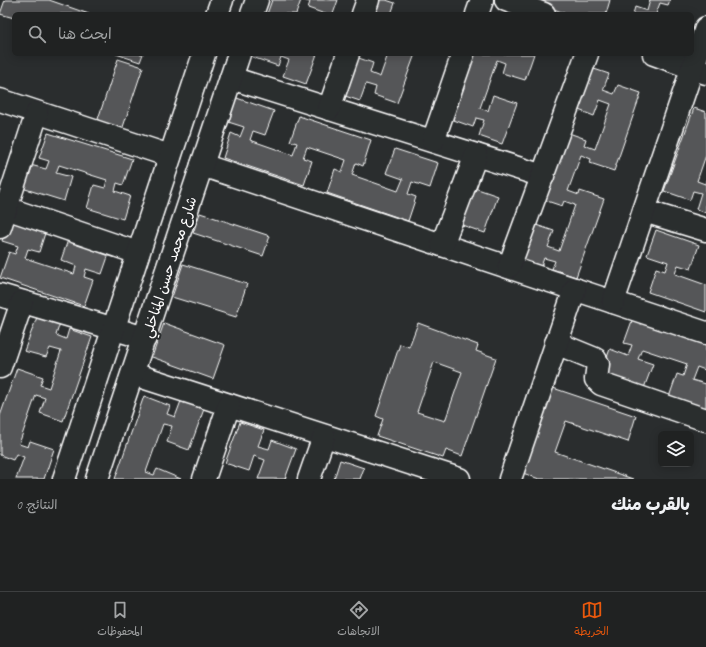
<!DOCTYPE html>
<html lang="ar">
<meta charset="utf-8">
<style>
:root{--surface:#202222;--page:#282a2a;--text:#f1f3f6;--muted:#a2a4a5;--line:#3d3f40;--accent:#ea580c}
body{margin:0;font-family:Caveat,"Playpen Sans Arabic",sans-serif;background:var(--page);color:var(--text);direction:rtl}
.controls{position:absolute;right:12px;bottom:12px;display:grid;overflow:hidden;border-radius:6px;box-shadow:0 2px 10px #0003}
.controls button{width:36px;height:36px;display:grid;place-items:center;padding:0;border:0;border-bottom:1px solid var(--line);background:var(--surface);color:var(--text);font:20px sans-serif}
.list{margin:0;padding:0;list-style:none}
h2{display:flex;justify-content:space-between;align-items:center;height:52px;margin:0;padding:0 16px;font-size:17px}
h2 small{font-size:13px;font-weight:400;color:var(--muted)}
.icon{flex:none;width:22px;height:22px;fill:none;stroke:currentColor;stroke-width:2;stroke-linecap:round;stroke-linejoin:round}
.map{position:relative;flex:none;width:706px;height:479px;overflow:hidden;direction:ltr}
.search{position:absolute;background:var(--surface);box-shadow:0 2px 10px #0003;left:12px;right:12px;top:12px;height:44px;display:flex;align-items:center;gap:10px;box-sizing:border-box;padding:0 14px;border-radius:6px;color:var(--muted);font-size:15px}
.sheet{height:112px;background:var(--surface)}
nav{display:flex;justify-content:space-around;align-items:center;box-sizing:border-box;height:56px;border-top:1px solid var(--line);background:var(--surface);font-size:11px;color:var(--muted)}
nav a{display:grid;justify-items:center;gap:2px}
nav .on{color:var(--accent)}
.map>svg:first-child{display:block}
.building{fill:#555758;stroke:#fff;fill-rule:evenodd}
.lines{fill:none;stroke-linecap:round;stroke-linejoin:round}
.minor-casing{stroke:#fff;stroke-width:25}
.minor{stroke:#2a2d2e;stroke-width:22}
.labels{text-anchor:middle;stroke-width:4;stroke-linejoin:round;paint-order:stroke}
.street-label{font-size:14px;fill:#fff;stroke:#2a2d2e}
</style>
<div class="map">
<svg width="706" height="479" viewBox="0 0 706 479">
<rect width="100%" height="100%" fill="#2a2d2e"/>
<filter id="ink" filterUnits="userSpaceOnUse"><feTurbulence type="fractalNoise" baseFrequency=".025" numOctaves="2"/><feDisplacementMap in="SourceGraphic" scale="8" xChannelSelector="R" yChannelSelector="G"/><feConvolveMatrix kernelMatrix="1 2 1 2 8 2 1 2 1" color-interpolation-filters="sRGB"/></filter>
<g filter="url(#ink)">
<!-- building -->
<g class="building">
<path d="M5,0H49L89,14H14V18L0,14Z"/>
<path d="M272,0H301L296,14H267Z"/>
<path d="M303,0H338L333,14H325L308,8L310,2Z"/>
<path d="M370,0H386L395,3L391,14H365Z"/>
<path d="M530,0H610L606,14H567Z"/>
<path d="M650,0H670L668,5L660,3L656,14H633L635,7L647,11Z"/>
<path d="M116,54H143L140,62Z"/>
<path d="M253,54H317L306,84L283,76L289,60L281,57L278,66L252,57Z"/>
<path d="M388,54H415L397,103L374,95L376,87L366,84L360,101L336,93L350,55L373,63L370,73L380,77Z"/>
<path d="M470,54H534L525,80L502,73L505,63L497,60L480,108L488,111L493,95L517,103L502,144L479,136L484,120L476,118L473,127L448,118Z"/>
<path d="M118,59L143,67L122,130L97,122Z"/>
<path d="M585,66L609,74L603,90L614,94L618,85L641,93L614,171L590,163L591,159L581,155L568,191L579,195L580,191L604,199L576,277L552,269L555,261L544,258L539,272L515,264L530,223L554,231L548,247L559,251L575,205L564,201L562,206L538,198L563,131L586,139L584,145L595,149L611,104L600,100L594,116L571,107Z"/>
<path d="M231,96L274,111L265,135L253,131L250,140L293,155L297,143L290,141L299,116L371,140L363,166L356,163L352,175L398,191L403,179L386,173L395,149L438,163L430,188L412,182L408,194L416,197L408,221L327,193L335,169L342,172L346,160L307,147L303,158L312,161L304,185L223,158L231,133L240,137L244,127L222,120Z"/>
<path d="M694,108L706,112V155L697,181L705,184L706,180V213L696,209L701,193L693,191L690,200L664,191Z"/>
<path d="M48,133L132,159L123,185L117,183L115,191L130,196L123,219L87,208L94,185L105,188L107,180L59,165L56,173L71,177L64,201L22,188L30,165L46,169L49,161L39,158Z"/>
<path d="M466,185L498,196L485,233L453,222Z"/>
<path d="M200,213L270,236L263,256L193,233Z"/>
<path d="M10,218L46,230L39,252L28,249L25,258L74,274L76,266L61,260L69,237L110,251L102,274L86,269L84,277L93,280L84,306L0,278L9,252L15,254L18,246L2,241Z"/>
<path d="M656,230L699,245L691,269L678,265L675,274L706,285V312L648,292L656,268L665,271L668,262L647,255Z"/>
<path d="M183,264L247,284L236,317L172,297Z"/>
<path d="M39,312L61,320L56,335L66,339L69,329L92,337L63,421L40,413L45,398L36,395L19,444L28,447L30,441L54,449L44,479H16L24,457L16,454L13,460L0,455V416L17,368L43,377L40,385L49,388L61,351L50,348L46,357L24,351Z"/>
<path d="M633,318L706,344L705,370L697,367L692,380L706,384V412L668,400L677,374L683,376L687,364L642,349L638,359L653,364L644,388L601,374L610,349L628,356L632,345L624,343Z"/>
<path d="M164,323L225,345L213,379L152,357Z"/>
<path d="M418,323L478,345L476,351L496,358L462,456L446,450L443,458L377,436L383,419L376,416L400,344L409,347ZM434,362L462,372L445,421L417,412Z"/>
<path d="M553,388L636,416L628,442L566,421L555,452L633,479H539L523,473Z"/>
<path d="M144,396L170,406L167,414L175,417L181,401L204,409L189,450L167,442L172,426L163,424L146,472L154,475L157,469L181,479H115Z"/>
<path d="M240,422L264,430L258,446L269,449L272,440L296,449L285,479H258L265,460L254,456L249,471L225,463Z"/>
<path d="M340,460L364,468L360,479H334Z"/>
</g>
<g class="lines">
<defs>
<g id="minor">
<path d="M506,0L544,14"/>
<path d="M217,14L222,0"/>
<path d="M252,14L257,0"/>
<path d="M363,14L368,0"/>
<path d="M477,14L482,0"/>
<path d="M654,54L706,73"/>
<path d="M231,78L543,176"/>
<path d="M0,100L170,156"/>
<path d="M329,109L348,54"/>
<path d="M433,141L463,54"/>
<path d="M202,165L706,333"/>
<path d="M6,208L138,253"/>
<path d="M644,211L706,230"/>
<path d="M0,227L37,113"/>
<path d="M442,245L476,155"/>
<path d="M509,267L587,54"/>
<path d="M0,295L145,338"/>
<path d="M613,302L706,28"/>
<path d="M556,343L595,359L598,364L596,379L601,384L706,420"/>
<path d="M0,367L22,302"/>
<path d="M133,374L459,479"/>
<path d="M64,479L204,54"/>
<path d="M97,479L239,54"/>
<path d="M204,479L229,405"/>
<path d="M309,479L324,436"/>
<path d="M510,479L575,289"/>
</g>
</defs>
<!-- minor casing -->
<use href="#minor" class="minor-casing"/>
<!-- minor -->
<use href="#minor" class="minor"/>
</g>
</g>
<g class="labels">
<!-- street labels -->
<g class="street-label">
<text transform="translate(169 267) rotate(-72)" y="5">شارع محمد حسن المناخلي</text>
</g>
</g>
</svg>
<div class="controls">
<button><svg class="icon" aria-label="layers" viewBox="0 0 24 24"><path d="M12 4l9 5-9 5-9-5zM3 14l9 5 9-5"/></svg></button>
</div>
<div class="search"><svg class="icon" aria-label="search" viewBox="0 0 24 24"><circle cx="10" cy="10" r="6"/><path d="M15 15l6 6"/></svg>ابحث هنا</div>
</div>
<section class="sheet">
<h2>بالقرب منك<small>النتائج: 0</small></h2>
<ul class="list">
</ul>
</section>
<nav>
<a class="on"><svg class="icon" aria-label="map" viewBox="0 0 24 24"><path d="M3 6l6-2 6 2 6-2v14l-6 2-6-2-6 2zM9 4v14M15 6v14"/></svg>الخريطة</a>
<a><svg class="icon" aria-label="directions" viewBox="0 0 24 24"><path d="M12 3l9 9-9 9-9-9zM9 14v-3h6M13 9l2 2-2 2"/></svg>الاتجاهات</a>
<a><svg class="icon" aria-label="saved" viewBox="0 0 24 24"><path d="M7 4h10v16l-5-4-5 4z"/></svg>المحفوظات</a>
</nav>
